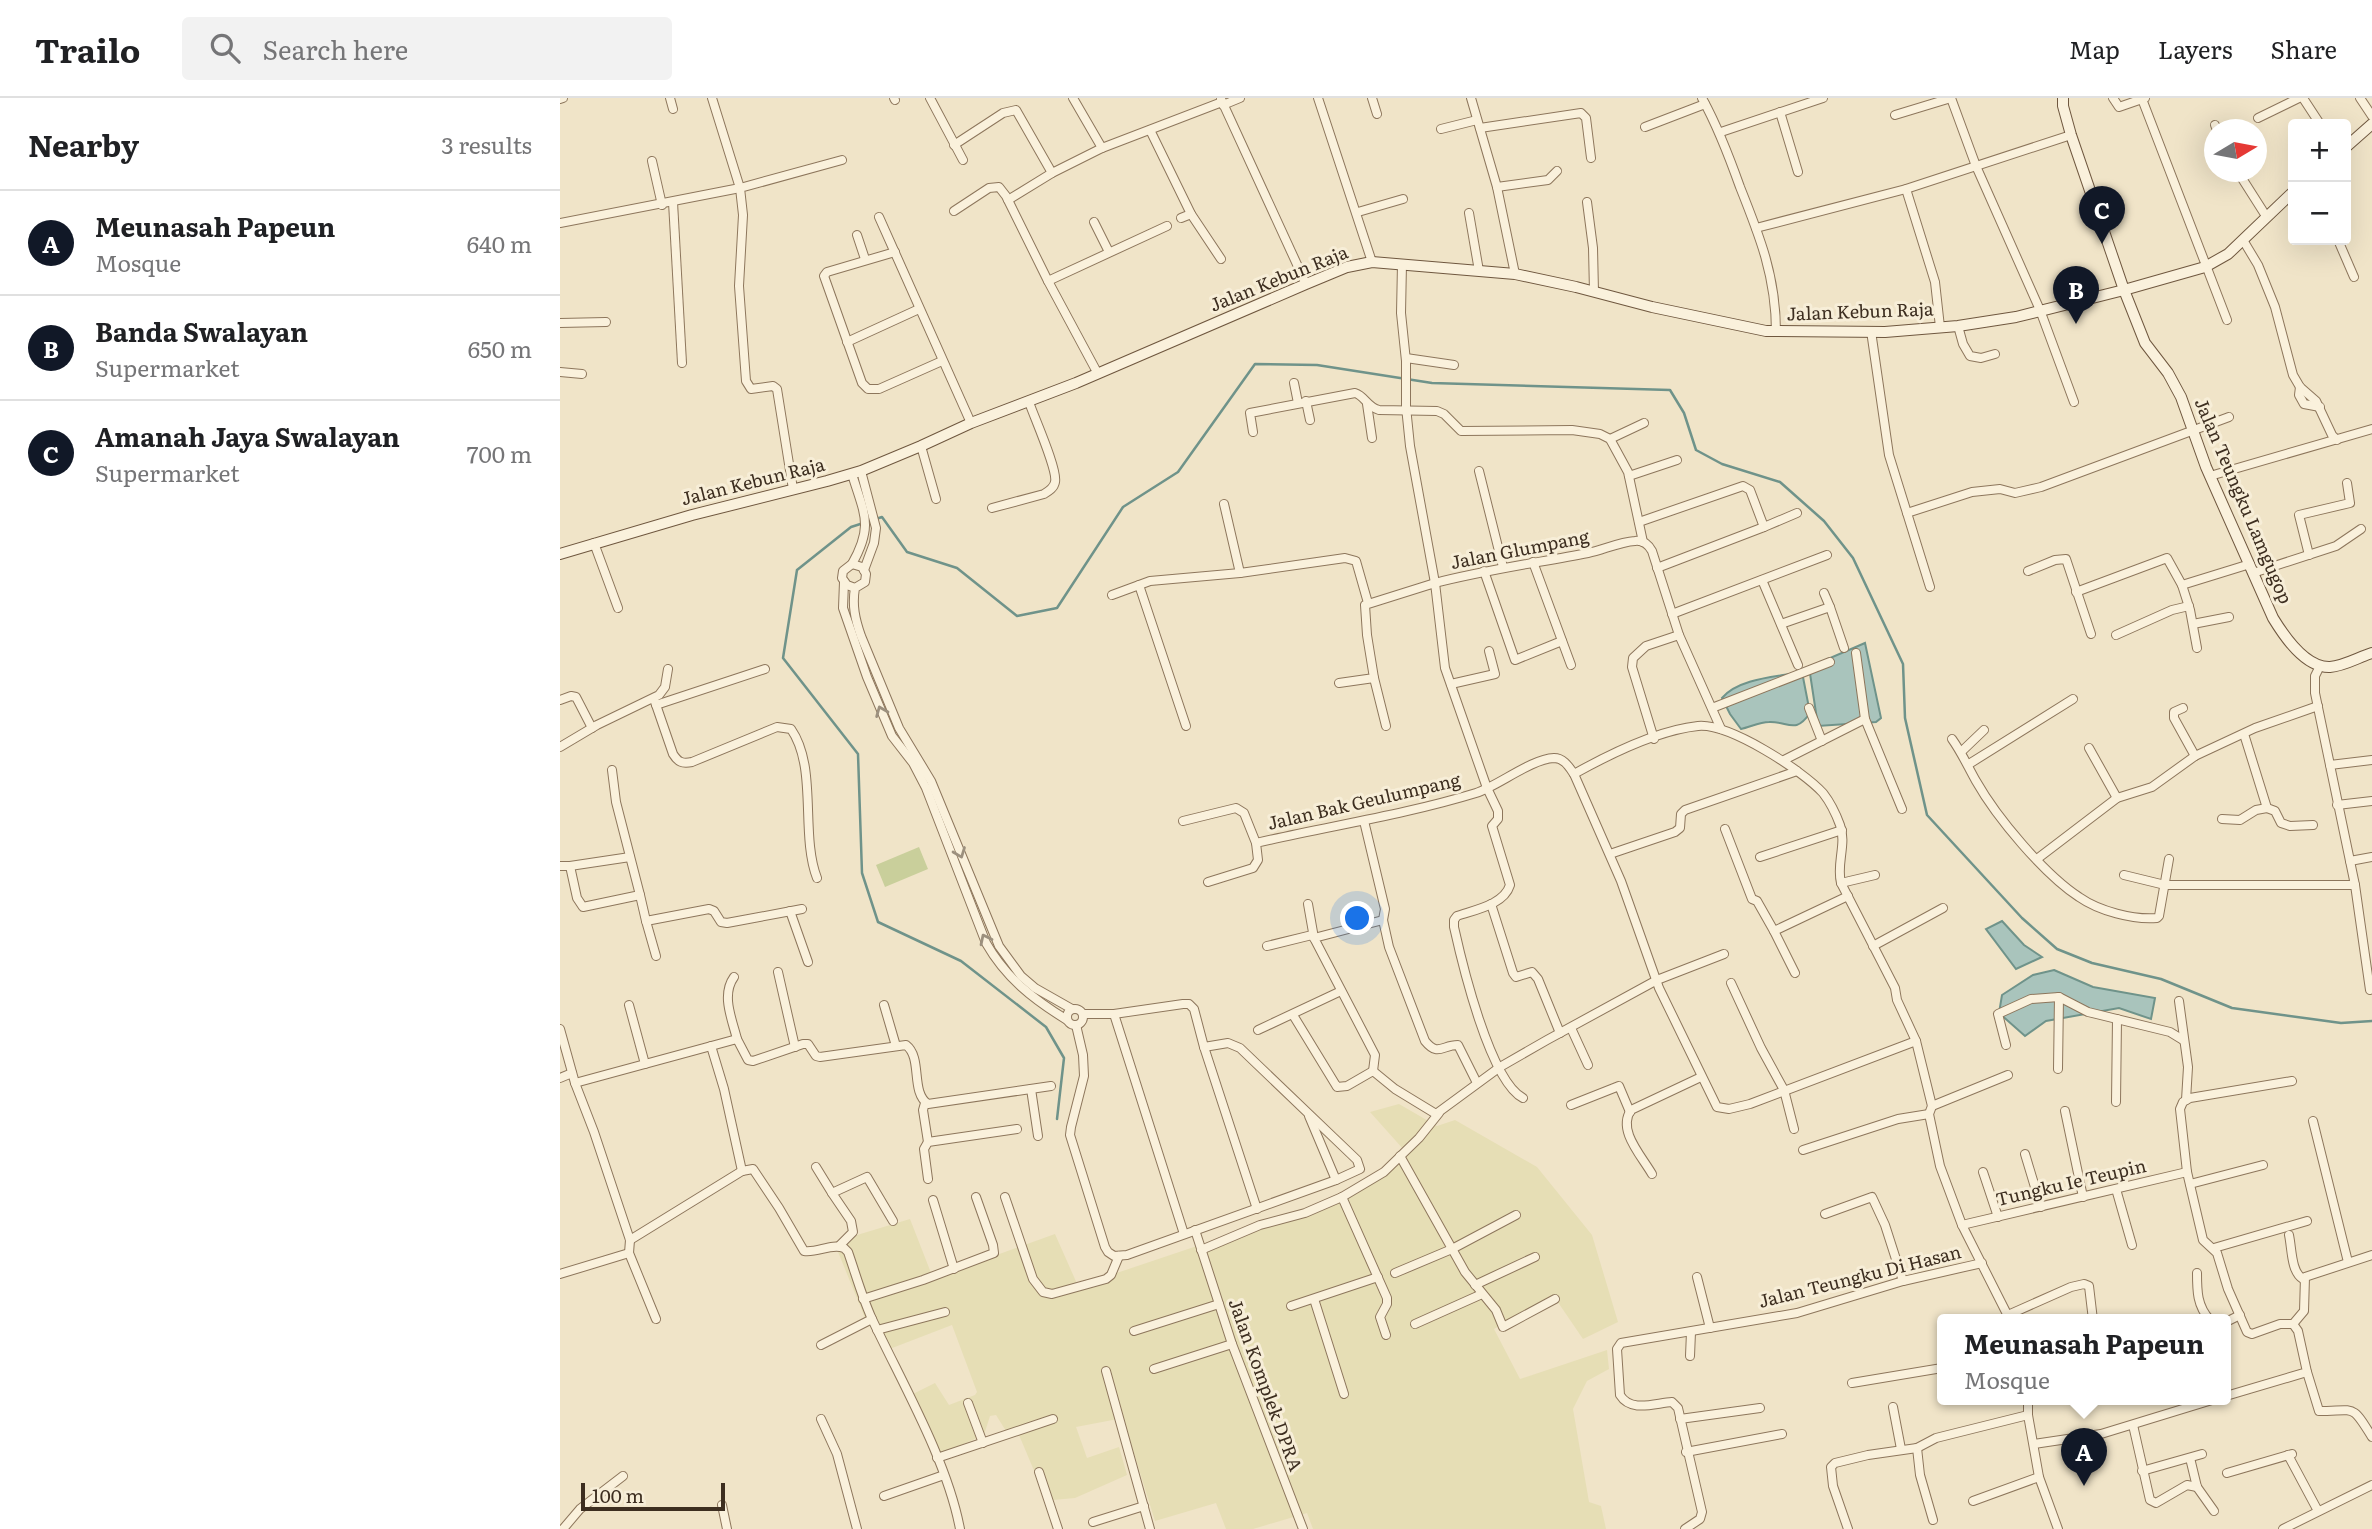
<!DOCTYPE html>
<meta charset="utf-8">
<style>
:root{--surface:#fff;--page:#f2f2f2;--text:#202124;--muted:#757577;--line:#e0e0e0;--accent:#111827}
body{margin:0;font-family:Literata,serif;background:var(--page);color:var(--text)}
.controls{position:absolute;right:21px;top:21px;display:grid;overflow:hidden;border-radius:7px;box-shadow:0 7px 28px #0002}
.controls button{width:63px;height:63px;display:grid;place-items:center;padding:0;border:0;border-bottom:2px solid var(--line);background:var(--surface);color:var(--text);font:35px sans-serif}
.compass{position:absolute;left:1644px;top:21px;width:63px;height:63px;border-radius:50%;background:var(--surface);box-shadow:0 7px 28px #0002;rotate:80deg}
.scale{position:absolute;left:21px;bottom:18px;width:144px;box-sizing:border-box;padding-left:7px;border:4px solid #3d2e20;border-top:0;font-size:19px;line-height:24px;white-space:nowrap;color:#3d2e20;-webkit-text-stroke:5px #f7eed8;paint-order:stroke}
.you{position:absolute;left:798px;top:821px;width:24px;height:24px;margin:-18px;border:5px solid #fff;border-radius:50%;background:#1a73e8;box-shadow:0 0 0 10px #1a73e833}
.badge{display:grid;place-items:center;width:46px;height:46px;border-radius:50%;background:var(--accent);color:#fff;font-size:23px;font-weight:700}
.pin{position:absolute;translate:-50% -58px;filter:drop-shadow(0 2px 4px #0008)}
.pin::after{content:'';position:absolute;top:37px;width:24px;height:21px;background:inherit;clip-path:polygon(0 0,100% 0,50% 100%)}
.popup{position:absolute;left:1377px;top:1216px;width:294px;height:91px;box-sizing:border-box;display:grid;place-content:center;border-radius:7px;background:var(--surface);filter:drop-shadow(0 2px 5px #0005);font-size:23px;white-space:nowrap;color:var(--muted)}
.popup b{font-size:26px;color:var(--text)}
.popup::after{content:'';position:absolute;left:50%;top:100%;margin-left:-14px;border:14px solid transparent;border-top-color:var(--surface)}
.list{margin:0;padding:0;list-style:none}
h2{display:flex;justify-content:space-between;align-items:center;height:91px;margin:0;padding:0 28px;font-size:30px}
h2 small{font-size:23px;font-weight:400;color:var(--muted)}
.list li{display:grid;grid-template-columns:46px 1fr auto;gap:21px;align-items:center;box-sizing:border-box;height:105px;padding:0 28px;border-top:2px solid var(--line)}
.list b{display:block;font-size:26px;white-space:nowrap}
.list p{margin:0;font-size:23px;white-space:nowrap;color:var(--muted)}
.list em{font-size:23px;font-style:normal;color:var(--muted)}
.icon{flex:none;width:38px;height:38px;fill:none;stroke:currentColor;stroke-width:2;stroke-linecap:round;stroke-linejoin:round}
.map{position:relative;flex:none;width:1812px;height:1431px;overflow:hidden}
header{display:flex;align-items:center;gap:42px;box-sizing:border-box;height:98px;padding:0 35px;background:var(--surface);border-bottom:2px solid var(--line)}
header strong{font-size:33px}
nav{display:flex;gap:38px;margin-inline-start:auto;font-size:24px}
.search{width:490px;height:63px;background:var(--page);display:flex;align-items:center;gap:18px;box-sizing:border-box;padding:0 24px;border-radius:7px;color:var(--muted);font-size:26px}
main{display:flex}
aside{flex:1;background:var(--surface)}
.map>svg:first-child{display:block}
.farmland{fill:#e6deb5}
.green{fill:#c9cf9b}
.water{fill:#a9c4bc;stroke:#6f938a;stroke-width:2}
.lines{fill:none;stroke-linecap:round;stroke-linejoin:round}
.stream{stroke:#6f938a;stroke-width:2.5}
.street-casing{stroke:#8d765c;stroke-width:10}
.secondary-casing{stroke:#6f573f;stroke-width:12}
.street{stroke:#faf1dc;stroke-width:8}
.secondary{stroke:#faf1dc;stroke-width:10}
.oneway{stroke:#9c907e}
.labels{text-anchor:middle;stroke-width:6;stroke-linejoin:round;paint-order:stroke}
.street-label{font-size:18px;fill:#3d2e20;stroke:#f7eed8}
</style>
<header>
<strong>Trailo</strong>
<div class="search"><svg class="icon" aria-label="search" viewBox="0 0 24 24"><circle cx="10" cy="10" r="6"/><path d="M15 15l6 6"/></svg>Search here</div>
<nav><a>Map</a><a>Layers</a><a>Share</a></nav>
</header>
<main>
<aside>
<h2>Nearby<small>3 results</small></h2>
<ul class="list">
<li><span class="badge">A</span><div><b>Meunasah Papeun</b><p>Mosque</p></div><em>640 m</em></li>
<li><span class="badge">B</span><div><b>Banda Swalayan</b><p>Supermarket</p></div><em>650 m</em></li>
<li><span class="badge">C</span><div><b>Amanah Jaya Swalayan</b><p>Supermarket</p></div><em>700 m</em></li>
</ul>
</aside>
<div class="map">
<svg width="1812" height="1431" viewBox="0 0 1812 1431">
<rect width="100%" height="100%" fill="#f0e4c8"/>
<!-- farmland -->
<path class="farmland" d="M839,1006L877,1028L895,1022L977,1069L1032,1137L1058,1224L1023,1241L993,1197L934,1231L960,1281L1047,1252L1049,1271L1027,1283L1013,1311L1029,1404L1041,1408L1046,1431H753L747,1415L693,1431H666L656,1405L595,1423L563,1320L516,1329L527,1360L559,1349L567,1377L515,1400L493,1402L485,1396L478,1382L459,1337L446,1333L436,1317L430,1318L424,1337L379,1357L349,1298L375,1285L389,1307L415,1297L417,1294L392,1227L327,1252L315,1220H305L274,1144L350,1121L373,1180L495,1136L518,1188L795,1095L844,1052L810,1014Z"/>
<!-- green -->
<path class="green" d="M359,749L368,771L325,789L316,767Z"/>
<!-- water -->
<g class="water">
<path d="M1305,545L1321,620L1316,624L1258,628L1249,569Z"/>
<path d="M1242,574L1250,615C1235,637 1228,623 1209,624C1200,624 1190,629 1181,631L1170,616L1162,600C1179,580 1217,579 1242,574Z"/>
<path d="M1442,823L1464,847L1482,859L1456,871L1426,831Z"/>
<path d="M1494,872L1533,889L1595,900L1591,921L1559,910L1486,923L1465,938L1439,915L1442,897L1473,877Z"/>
</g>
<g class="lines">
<!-- stream -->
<path class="stream" d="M497,1021L504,960L486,929L401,863L318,824L302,775L298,656L223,560L237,472L291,429L322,419L347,454L397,470L457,518L497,510L563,409L618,374L695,266L757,267L872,285L1110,292L1124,315L1136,352L1162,366L1220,384L1264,423L1293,460L1343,566L1345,620L1367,717L1462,820L1497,851L1532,865L1601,881L1672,910L1781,925L1812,923"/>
<defs>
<g id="street">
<path d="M110,0L113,11"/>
<path d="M334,0L335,2"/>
<path d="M370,0L403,62"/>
<path d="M513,0L542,50"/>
<path d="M758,0L812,164"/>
<path d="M812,0L817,16"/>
<path d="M911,0L937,89L955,176"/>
<path d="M1142,0C1158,29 1169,58 1180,89C1200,139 1216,179 1216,234"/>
<path d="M1391,0L1416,68L1480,212L1514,304"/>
<path d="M1553,0L1559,9L1585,0"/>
<path d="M1743,0L1760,26"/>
<path d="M1800,0L1812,18"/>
<path d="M0,1L3,0"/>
<path d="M661,1L746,186"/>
<path d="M1582,1L1667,222"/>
<path d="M663,7L680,0"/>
<path d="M1220,14L1238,74"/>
<path d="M1335,17L1391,0"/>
<path d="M1698,20L1739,0"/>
<path d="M1655,27L1657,32"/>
<path d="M1085,29L1145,6"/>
<path d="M920,30L1021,15L1026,20L1031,60"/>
<path d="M881,31L917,22"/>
<path d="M590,32L631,116L661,161"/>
<path d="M1161,34L1263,0"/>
<path d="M394,47L443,15L456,12L492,75"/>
<path d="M92,63L102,107"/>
<path d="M1678,74L1706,118"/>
<path d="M937,89L988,82L997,73"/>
<path d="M1346,91L1375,184L1380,229"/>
<path d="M448,102L492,75L542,50L662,4"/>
<path d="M113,104L122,265"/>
<path d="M1027,104L1033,150L1034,194"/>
<path d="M394,113L429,90L439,89L446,98L488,183L607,128"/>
<path d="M798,114L843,101"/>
<path d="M909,115L919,173"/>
<path d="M319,119L411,325"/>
<path d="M621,120L631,116"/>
<path d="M534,124L549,154"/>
<path d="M0,125L180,90L152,0"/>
<path d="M1196,130L1346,91L1511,37"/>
<path d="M297,137L305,161"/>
<path d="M1683,142L1698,167L1715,209L1733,277L1740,289L1756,303L1772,337L1777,342"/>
<path d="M1778,142L1794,179"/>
<path d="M335,154L267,174L264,178L302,285L308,291H319L382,263"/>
<path d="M842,166L841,215L846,263V309L850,348L875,485C925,472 976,465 1028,455C1043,452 1059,444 1075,443C1083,442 1088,446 1092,453L1119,537L1161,631"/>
<path d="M488,183L538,276"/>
<path d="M0,225L46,224"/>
<path d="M1398,228L1403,246L1410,258L1421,260L1435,256"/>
<path d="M1311,233L1329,357L1370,489"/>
<path d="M287,244L359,211"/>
<path d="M846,260L894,267"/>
<path d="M0,274L22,276"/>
<path d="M734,285L738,305"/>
<path d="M1740,289L1739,297L1744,306L1760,309"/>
<path d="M746,303L750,322"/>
<path d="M807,306L812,340"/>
<path d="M693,334L690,315L795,295C805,298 807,309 819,312L877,313L884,316L901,333L1012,332L1040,336L1050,341L1068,374L1083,444"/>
<path d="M1050,341L1084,325"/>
<path d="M361,348L376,401"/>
<path d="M301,373L316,430L314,445L304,472"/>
<path d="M919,373L943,469"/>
<path d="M1069,378L1117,362"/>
<path d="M1650,378L1812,331"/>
<path d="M233,391L217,291L213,288L191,291L186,283L179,188L183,117L180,90L282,62"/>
<path d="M664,406L680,475"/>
<path d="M432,410L484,396C489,393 494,390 495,384C498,372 474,319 469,304"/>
<path d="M1347,415L1412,394L1440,391L1455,395L1481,389L1669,319"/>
<path d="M1079,424L1183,388L1190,392L1204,429L1237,415"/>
<path d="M34,445L58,510"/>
<path d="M1749,457L1739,417L1790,405L1787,385"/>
<path d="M973,464L1011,567"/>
<path d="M292,466C314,427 304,416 292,376"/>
<path d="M1097,470L1204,429"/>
<path d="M924,473L955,562L1002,543"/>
<path d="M1468,473L1495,462L1506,461L1531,536"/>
<path d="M1693,475L1776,448L1801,431"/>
<path d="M1202,482L1238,567"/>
<path d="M284,484L283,510L307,579L332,638L353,665L366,690L426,845C446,880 473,901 507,922"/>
<path d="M579,487L626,628"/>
<path d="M1622,487L1630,512L1637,550"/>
<path d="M295,490L287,487L282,480L283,473L292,466L302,469L306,476L305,484L295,490C292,507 295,521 301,538L339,630L371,683L439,848L461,878L475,890L512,911"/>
<path d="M1516,494L1607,460L1622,487L1690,466"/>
<path d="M552,497L590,483L680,475L785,460L796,463L808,505"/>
<path d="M1270,509L1284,550"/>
<path d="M1112,516L1267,457"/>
<path d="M1221,526L1270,509L1264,495"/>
<path d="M1633,526L1669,519"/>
<path d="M1556,537L1612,512L1629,508"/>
<path d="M1296,555L1305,621L1342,711"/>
<path d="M1760,568L1755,578V595L1795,787L1810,892"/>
<path d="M814,580L826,628"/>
<path d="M779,585L814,580L807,537L805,507L875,485L885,570L927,690L938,713V721L932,728L950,787C944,807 914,812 897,818L894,822V829C902,865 930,983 963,1000"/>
<path d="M891,586L935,576L929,553"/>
<path d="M94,601L113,656C118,664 122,666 132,664L217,629L231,631C258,670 240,736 257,780"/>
<path d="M0,602L11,598L16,599L32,630"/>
<path d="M96,607L205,571"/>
<path d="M1152,610L1270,564"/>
<path d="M1249,610L1262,643"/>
<path d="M1623,610L1614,614V620L1635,658"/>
<path d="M1684,636L1707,710L1715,713L1721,725L1730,728L1753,727"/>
<path d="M1094,641L1072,569L1073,560L1086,548L1119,537"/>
<path d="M1392,641C1402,655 1408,669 1416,683C1437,720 1484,776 1519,799C1539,813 1573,822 1597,820L1599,818L1609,761"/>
<path d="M0,649L37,627L99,597L105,589L108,571"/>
<path d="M1529,650L1557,700"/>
<path d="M1401,654L1424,632"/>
<path d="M1224,662L1305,621"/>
<path d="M1409,666L1513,601"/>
<path d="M1770,667L1812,662"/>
<path d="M1014,676L1061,783L1099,890L1157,1009L1169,1011L1190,1006L1356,943"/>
<path d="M1777,707L1812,703"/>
<path d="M1662,721L1680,722L1696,712L1707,710"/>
<path d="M623,723L676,710L684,715L696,745"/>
<path d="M804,723L825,811L823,822L829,849L865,943C878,959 882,947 898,947L917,985"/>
<path d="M1165,731L1192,801L1197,803L1214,833L1288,798"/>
<path d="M1050,756L1115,734L1120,730L1121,716L1125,712L1237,673"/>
<path d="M1200,759L1282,732"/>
<path d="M1477,761L1557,700L1592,689L1635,658L1695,630L1758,608"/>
<path d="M1790,763L1812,759"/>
<path d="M0,768H10L17,800L23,809L80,797L56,704L52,672"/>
<path d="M10,768L70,759"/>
<path d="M1564,777L1605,787H1795"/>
<path d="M648,784L693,770L698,762L696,745C769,728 844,717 916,695C938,688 971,661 994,660C1004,660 1009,669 1014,676C1048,657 1099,632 1138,628C1169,625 1242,672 1263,695C1270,704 1276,716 1280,727C1287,746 1276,766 1281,785L1335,890L1337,902L1356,943L1372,1008L1369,1016L1380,1068L1402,1127L1450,1222"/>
<path d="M1281,785L1315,777"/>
<path d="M80,797L86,823L149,811L154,813L161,824L167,825L242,811"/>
<path d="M748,806L754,840"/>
<path d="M931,806L953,875L956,879L972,874L978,881L1000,935"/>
<path d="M230,813L248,864"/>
<path d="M86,823L96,858"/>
<path d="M1214,833L1235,875"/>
<path d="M707,848L752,837"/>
<path d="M1313,848L1383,810"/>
<path d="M218,874L235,949"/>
<path d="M174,879C161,897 172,921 177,941"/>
<path d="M1171,885L1201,950L1224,992L1234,1031"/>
<path d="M1619,903L1628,969L1626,1002"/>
<path d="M69,907L85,966"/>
<path d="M324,907L336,948"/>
<circle cx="515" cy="919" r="8"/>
<path d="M523,916H554L623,906H629L634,911L644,949L697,1111"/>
<path d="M554,916L624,1136"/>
<path d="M733,917L777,989L787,988L813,973L835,991L876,1016L940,969L987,942L1097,882L1164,856"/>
<path d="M516,927L523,957L524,978L511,1029L510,1037L545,1149L548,1154L554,1158L567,1157L776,1082L800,1071L797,1062L680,950L668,945L644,949"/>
<path d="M1011,930L1028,967"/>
<path d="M0,931L15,985L34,1034L70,1142L69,1155L96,1221"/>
<path d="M698,932L781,893"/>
<path d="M1446,947L1438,916L1471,901L1499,899L1528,914L1610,934L1623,942"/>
<path d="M151,948L164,991L182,1073"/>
<path d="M1498,971L1499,899"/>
<path d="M813,973L815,957L754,840L823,822"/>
<path d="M0,980L12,975"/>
<path d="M15,985L177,941L188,962L193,963L243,946H248L256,958L260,959L346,947C363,960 350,994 368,1006L491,988"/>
<path d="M471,991L478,1038"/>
<path d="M1556,1004L1557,921"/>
<path d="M365,1005L363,1012L368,1044"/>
<path d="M1011,1007L1059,988L1070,1014"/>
<path d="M1372,1008L1448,977"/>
<path d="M1505,1013L1523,1099"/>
<path d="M749,1018L776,1082"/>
<path d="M1753,1023L1788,1164"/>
<path d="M1243,1052L1338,1021L1369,1016"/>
<path d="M1465,1056L1481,1109"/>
<path d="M840,1058L905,1174L936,1212L943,1229L995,1201"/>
<path d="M256,1069L272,1095"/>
<path d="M1423,1074L1438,1119"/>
<path d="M1627,1074L1620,1011L1623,1004L1630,1000L1732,983"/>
<path d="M1092,1076C1081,1057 1057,1032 1071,1012L1141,979"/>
<path d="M368,1081L364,1051L368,1044L457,1031"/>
<path d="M1630,1086L1703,1067"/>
<path d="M1556,1091L1572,1147"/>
<path d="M445,1099L473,1181L483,1194L492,1196L546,1181L551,1177L559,1158"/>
<path d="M782,1099L827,1200V1206L820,1219L826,1237"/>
<path d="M373,1102L394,1171"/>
<path d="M1265,1116L1312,1099L1325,1127L1343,1183"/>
<path d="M1402,1127L1627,1074L1643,1142L1657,1155L1668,1191L1687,1234L1692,1236L1720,1226H1733L1738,1233L1747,1274L1666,1298"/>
<path d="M635,1132L672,1246L743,1431"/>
<path d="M1729,1137C1732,1151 1731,1174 1743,1181"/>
<path d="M70,1142L182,1073L193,1071L219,1110L244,1153C258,1155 271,1145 284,1150L288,1154C296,1177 302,1199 312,1221C342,1285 387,1362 400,1431"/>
<path d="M279,1148L293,1134L291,1123L272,1095L307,1079L333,1123"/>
<path d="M1654,1150L1747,1123"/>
<path d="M641,1152L700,1127L745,1115L782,1099L824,1074L859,1040L879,1015"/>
<path d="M835,1175L892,1151L956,1117"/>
<path d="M1637,1175C1637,1193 1637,1208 1650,1222"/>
<path d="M0,1176L69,1155"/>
<path d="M1137,1179L1150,1230"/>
<path d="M915,1187L975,1159"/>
<path d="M303,1201L363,1182L434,1155L433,1147L416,1099"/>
<path d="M754,1201L784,1296"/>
<path d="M731,1208L818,1179"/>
<path d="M1448,1217L1511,1189L1524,1186L1529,1188L1533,1222"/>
<path d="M1666,1224L1680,1217"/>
<path d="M855,1226L922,1196"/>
<path d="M1733,1226L1744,1213L1745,1179L1812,1157"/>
<path d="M317,1232L385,1214"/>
<path d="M574,1233L659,1206"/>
<path d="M261,1247L312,1221"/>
<path d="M1130,1258L1131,1234"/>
<path d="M594,1271L672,1246"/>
<path d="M546,1273L590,1431"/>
<path d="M1747,1274L1759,1313C1796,1313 1791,1305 1812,1339"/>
<path d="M1292,1285L1382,1270"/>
<path d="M1468,1302V1317L1479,1379L1498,1431"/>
<path d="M408,1305L423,1345"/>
<path d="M1333,1309L1341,1351"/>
<path d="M261,1321L277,1356L297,1431"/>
<path d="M1120,1321L1200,1310"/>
<path d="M1573,1327L1590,1402L1596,1405L1627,1387L1637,1389"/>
<path d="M1474,1346L1541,1336L1652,1302"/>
<path d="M1357,1350L1360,1377L1373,1422"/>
<path d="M1126,1354L1222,1336"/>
<path d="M1728,1357L1758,1413"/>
<path d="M377,1360L493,1321"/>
<path d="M1630,1360L1637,1389L1654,1413"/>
<path d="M1582,1373L1642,1356"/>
<path d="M479,1374L498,1431"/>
<path d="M1667,1375L1732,1356"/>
<path d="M324,1398L384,1377"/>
<path d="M1413,1403L1479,1379"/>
<path d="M162,1407L167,1431"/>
<path d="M533,1424L584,1408"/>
<path d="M3,1431L20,1411L63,1378"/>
<path d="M1125,1431L1140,1421L1142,1414L1118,1310L1112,1304C1095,1305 1071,1315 1060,1297L1057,1251L1061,1245L1237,1215L1343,1183L1422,1165"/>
<path d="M1288,1431L1273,1388L1271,1369L1275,1365L1308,1357L1357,1350L1376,1340L1468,1317"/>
<path d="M1723,1431L1812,1387"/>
</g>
<g id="secondary">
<path d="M1503,0V8L1511,37L1564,192L1585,245L1608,275L1621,299L1646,369L1713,520C1724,538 1745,570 1770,569C1784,568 1799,559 1812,555"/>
<path d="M1786,49L1812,26"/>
<path d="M0,456L132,417L267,383L301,373L361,348L411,325L516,285L746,186L787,169L812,164L955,176L1016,189L1092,209L1206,233L1325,234L1398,228L1456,219L1564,192L1645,169L1668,156L1733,94"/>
</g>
</defs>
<!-- street casing -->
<use href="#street" class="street-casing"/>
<!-- secondary casing -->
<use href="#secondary" class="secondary-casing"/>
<!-- street -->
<use href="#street" class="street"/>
<!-- secondary -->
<use href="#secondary" class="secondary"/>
</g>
<!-- one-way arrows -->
<defs><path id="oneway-chevron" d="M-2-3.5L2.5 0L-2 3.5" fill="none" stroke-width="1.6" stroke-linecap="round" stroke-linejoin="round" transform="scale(1.75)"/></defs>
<g class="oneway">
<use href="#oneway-chevron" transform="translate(321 613) rotate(-112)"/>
<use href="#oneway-chevron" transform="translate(400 755) rotate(69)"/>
<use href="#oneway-chevron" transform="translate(425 841) rotate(-116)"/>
</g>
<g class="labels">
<!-- street labels -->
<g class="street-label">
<text transform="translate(719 181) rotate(-22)" y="6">Jalan Kebun Raja</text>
<text transform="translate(1300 214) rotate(-2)" y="6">Jalan Kebun Raja</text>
<text transform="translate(193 384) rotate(-14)" y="6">Jalan Kebun Raja</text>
<text transform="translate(1683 403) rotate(67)" y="6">Jalan Teungku Lamgugop</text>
<text transform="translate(960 452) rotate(-11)" y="6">Jalan Glumpang</text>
<text transform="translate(804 704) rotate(-13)" y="6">Jalan Bak Geulumpang</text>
<text transform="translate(1511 1085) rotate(-13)" y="6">Tungku Ie Teupin</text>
<text transform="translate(1300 1179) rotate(-14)" y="6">Jalan Teungku Di Hasan</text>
<text transform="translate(705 1287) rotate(70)" y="6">Jalan Komplek DPRA</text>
</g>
</g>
</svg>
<div class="controls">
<button>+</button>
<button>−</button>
</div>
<svg class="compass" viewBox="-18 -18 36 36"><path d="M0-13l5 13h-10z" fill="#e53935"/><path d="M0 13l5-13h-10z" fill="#757577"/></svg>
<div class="scale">100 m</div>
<div class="you"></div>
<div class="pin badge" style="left:1524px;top:1388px">A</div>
<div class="popup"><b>Meunasah Papeun</b>Mosque</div>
<div class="pin badge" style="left:1516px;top:226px">B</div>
<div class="pin badge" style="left:1542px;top:146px">C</div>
</div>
</main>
